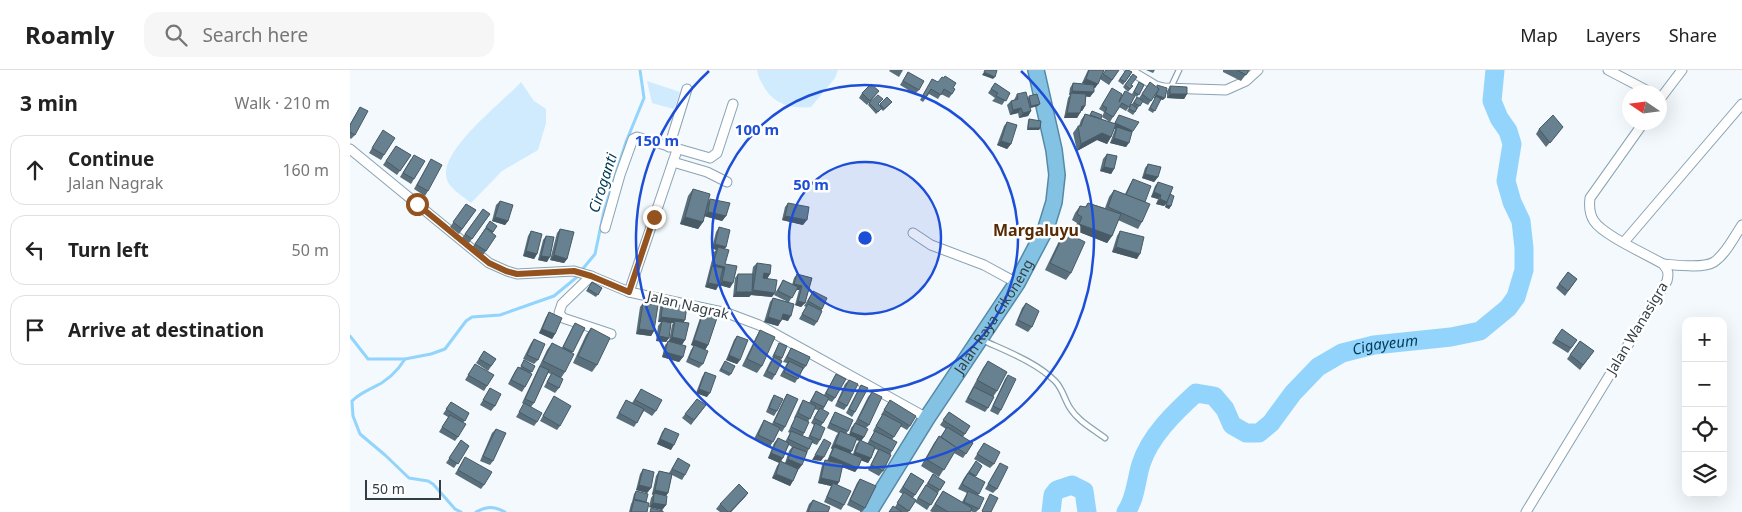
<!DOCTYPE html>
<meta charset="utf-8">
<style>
:root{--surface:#fff;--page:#f6f6f6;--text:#222;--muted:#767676;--line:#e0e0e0}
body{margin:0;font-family:"Noto Sans",sans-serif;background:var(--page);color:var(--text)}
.controls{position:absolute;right:15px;bottom:15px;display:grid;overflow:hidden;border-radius:10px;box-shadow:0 5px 20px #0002}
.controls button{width:45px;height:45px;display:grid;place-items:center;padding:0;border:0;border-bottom:1px solid var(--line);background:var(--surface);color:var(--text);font:25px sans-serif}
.compass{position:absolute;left:1272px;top:15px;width:45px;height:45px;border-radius:50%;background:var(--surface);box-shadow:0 5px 20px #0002;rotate:283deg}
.scale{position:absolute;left:15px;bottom:12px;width:76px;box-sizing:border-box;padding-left:5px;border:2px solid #323e44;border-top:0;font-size:14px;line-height:18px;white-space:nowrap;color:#323e44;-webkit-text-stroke:4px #fff;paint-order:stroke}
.stop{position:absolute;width:15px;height:15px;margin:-11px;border:4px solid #93521e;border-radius:50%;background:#fff}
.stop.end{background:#93521e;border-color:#fff;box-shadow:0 1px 5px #0008}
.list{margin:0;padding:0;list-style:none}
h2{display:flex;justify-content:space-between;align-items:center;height:65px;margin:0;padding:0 20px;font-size:21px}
h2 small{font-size:16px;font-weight:400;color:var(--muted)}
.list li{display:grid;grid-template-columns:32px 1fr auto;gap:15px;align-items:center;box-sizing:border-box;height:70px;margin:0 10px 10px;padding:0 10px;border:1px solid var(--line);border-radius:15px}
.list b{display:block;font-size:19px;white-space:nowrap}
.list p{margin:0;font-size:16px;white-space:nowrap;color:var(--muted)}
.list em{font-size:16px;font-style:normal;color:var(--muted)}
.icon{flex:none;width:28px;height:28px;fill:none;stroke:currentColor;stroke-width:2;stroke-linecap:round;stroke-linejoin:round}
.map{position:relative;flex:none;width:1392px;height:442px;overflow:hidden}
header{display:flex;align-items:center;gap:30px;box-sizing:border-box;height:70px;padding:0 25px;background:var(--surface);border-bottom:1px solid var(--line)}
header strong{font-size:24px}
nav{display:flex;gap:28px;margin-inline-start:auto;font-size:18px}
.search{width:350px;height:45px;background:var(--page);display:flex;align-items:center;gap:12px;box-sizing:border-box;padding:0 18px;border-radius:15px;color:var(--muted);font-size:19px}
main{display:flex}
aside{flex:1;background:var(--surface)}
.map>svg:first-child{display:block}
.green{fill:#cfebfd}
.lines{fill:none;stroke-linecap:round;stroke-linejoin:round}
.stream{stroke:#92d4fc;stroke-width:3}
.river{stroke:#92d4fc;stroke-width:19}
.service-casing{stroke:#89a3b4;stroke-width:7}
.minor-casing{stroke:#89a3b4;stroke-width:11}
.trunk-casing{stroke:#5489a7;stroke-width:18}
.service{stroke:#fff;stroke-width:4.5}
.minor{stroke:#fff;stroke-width:9}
.trunk{stroke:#84c2e4;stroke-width:15}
.wall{fill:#596f7c;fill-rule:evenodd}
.shaded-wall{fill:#485a65}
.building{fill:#678190;stroke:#485a65}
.route{stroke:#93521e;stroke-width:6}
.ring{fill:none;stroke:#1d4ed8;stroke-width:2.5}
.labels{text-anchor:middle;stroke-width:5;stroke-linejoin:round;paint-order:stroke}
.street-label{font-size:14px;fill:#323e44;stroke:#fff}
.water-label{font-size:15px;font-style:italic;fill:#013b55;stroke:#fff}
.quarter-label{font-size:16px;font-weight:bold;fill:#572b05;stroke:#fff}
.centre{fill:#1d4ed8;stroke:#fff;stroke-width:2.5}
.ring-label{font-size:15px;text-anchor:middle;font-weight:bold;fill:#1d4ed8;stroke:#fff;stroke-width:5;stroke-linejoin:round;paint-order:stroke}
</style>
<header>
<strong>Roamly</strong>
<div class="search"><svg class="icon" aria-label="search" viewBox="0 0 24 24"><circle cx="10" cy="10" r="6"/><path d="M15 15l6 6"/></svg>Search here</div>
<nav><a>Map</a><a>Layers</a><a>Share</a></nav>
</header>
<main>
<aside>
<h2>3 min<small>Walk · 210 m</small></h2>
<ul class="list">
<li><svg class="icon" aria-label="ahead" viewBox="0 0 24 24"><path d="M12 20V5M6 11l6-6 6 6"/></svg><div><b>Continue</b><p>Jalan Nagrak</p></div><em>160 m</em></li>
<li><svg class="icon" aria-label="left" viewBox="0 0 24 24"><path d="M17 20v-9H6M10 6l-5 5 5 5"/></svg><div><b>Turn left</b></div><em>50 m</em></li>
<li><svg class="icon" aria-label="arrive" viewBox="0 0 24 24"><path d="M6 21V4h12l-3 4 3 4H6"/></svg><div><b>Arrive at destination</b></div></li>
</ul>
</aside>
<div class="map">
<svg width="1392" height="442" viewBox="0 0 1392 442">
<rect width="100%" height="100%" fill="#f3f9fc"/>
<!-- green -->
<g class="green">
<path d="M407,0H488L485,8L461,37C440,39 423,34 413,15C410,10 408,6 407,0Z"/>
<path d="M297,11L330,22L324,39L302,33Z"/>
<path d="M171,12L184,31L196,39V53L188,80L152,101L121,133C114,127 102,120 98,112C83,84 155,31 171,12Z"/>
</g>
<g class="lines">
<!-- stream -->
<g class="stream">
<path d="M231,201L245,184L254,141L276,72L294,28L290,0"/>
<path d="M0,266L18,289H55L81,284L95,279L116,251L122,247L150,245L204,226L227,207"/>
<path d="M55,289C47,302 36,312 22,318C14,322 9,324 2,331L3,346L10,364L35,385L59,408L78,411L83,414L105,439L111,442"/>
<path d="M126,442C137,436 144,436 155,442"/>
</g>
<!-- river -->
<g class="river">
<path d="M701,442L703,425L707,420L722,415L734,421L737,442"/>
<path id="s1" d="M776,442C786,428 786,410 791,394C800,366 825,342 846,323L864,326L875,339L882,355L896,363H909L921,353L943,323L968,297L992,283L1024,275L1101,267L1130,261L1158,238L1166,227L1174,200V178L1171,151L1162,132L1156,111L1162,74L1158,61L1149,48L1142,31L1145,0"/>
</g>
<defs>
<g id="service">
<path d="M821,17L829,0"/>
<path d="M632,270C656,281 686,292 705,311C713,319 714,329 720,338C728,351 743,359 755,368"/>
</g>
<g id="minor">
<path d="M779,0L806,16L814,18L876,20L896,11L908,0"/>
<path d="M1258,0L1300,22"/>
<path d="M1310,29L1332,0"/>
<path d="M319,77L337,19"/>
<path d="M0,79L139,193L157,201L167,204L224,201L241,206L279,222L377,243L409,255L577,348"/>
<path d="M323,92L357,102L377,112"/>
<path d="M255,158L270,105L283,69L287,67L360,88L367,83L383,34"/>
<path d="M563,163L581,175L634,195L667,213"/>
<path d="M1274,172L1392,34"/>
<path d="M1313,194C1326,195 1353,199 1364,192C1376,184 1384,167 1392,155"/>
<path d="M241,206L212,234L209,243L213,248L261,264"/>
<path d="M279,222L327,80"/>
<path d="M1176,442L1317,211C1319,203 1318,200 1313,194C1296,184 1253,165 1244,151C1240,145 1239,136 1240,128L1294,52"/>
</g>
<g id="trunk">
<path id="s2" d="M519,442L577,348L667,213L696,158L704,132L707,105L704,80L686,0"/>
</g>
</defs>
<!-- service casing -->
<use href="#service" class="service-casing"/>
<!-- minor casing -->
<use href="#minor" class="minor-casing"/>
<!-- trunk casing -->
<use href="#trunk" class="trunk-casing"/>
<!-- service -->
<use href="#service" class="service"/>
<!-- minor -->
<use href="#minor" class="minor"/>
<!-- trunk -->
<use href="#trunk" class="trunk"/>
</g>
<!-- wall -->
<g class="wall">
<path d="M540,0H553L549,7L539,1Z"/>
<path d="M738,0H754L752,6L756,0H769L759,15L750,9L745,18H744L740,27L736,26L735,36L732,41H731L727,48H714L718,28L720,25H719L720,18L723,13L735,14L732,13Z"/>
<path d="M776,0L782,2L773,15L768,11Z"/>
<path d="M796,0H805L803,3Z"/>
<path d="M873,0H899L891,11L873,2Z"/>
<path d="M558,2L569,20L565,24L550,15Z"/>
<path d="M783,4L781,15L783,16L778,22L773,17Z"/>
<path d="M582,9L588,12L603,18L602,24L599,28L591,24L588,29L579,24L573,32L570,30Z"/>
<path d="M789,12L794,15L787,27L782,24Z"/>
<path d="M800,12L813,30L811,29L803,43L798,40L805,28H804L807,22L798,35L792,32L783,45L777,41L787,27L789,28Z"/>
<path d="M645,13L660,23L652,35L642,31L645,28L638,23Z"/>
<path d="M820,16L837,24L834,29L817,28V21Z"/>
<path d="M762,18L771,28L775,21L779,37L776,41L769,37L760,52L752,47L754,42L749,39Z"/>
<path d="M529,21L517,35L509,28L512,23Z"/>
<path d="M667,24L678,28L679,26L688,36L680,38L681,41L678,46L669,48L668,43L660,45L657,35L661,31L664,30Z"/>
<path d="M537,27L542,32L533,41L531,39L526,44L518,35L519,33L531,32L528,34L529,35Z"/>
<path d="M10,37L5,65L1,69L0,68V54Z"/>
<path d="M742,41L751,49L764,54L769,45L782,62L776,77L760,73L764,62L765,59H764L761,67L757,74L747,70L727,81L723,63L728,56H729L731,50L735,44L740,45Z"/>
<path d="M679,49L690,58L689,60H677L678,51Z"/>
<path d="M657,52L661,74L657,79L647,75L654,56Z"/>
<path d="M1189,59L1210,61L1196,77L1186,64Z"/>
<path d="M30,65L34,85L31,90L19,83Z"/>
<path d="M46,76L61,85L47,105L33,95Z"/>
<path d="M757,84L764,99L761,104L750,101L753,89Z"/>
<path d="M61,89L64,109L61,114L50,107Z"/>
<path d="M81,89L78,121L75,126L64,119Z"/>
<path d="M798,94L808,107L804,112L792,108L795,98Z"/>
<path d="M783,109L795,132L792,152L788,159L768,150L762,166L757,173L724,160L727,153L722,150L725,143L730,136L735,137L738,133L755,138L759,127L764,120L775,124L780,114Z"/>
<path d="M808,112L820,124L821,136L819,139L815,137L816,134L814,136L806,134L808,129L801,127L805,116Z"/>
<path d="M343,119L358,132L360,129L376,146L372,151L354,146L353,152L348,159L330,154L338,126Z"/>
<path d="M150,131L158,151L155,155L142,151L146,135Z"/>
<path d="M438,133L453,155L432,150L435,137Z"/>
<path d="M116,134L126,140L109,164L100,157Z"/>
<path d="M133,139L140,144L119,173L112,168Z"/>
<path d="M140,151L143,163L136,181L133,185L122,178Z"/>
<path d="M369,157L376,177L374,179L375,194L380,218L369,215L372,202L366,220L355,217L364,182L366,180L362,178L366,162Z"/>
<path d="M210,159L217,189L214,193L200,190L207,163Z"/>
<path d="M181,161L187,184L184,189L173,186L178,166Z"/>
<path d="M770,161L787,189L762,182L767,166Z"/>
<path d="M715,162L721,203L716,210L695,200L710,169Z"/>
<path d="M196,166L197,192L188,190L193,170Z"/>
<path d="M407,193L420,204L417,209L422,227L401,225L399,227H383L385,208L388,204H402L403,197Z"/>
<path d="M1218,202L1227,209L1215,226L1206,218Z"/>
<path d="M447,204L462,208L455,233L451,237L445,235L449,220H446L439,232L438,251L432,249L428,256L414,252L420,232L423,228L438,232L424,225L433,210L442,215L444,208Z"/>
<path d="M242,212L252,218L246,227L236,221Z"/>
<path d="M463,221L472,239L467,252L464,256L449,249L456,237L454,236Z"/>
<path d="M293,233L304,261L301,266L286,264L290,237Z"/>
<path d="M313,233L333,252L335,270L332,274L333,287L329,292L312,287L315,275L319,271L322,255L323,253H321L319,268L316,272L306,271L308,256L311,252H308L310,237Z"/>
<path d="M676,233L682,257L678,262L665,255L672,238Z"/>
<path d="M199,242L205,264L202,269L189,263L196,247Z"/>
<path d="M353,243L358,275L355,280L353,294L349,298L336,292L341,280L344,276L341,275L350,248Z"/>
<path d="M225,253L235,258L222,283L215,302L211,308L209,318L205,323L194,317L201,304L198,303L184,333L181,337L187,352L184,356L166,347L174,334L172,333L187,301L197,280L202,273L212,278L222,258Z"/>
<path d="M241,258L247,295L242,302L223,293L236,265Z"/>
<path d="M1212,259L1227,270L1218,283L1202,273Z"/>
<path d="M410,260L412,296L407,303L392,296L406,267Z"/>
<path d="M387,266L390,290L387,294L376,290L384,270Z"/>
<path d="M184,269L188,290L184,294L173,289L181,273Z"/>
<path d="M1230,271L1244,281L1230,300L1217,289Z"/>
<path d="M429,273L432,288L425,305L422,310L413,306L420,292L423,288L422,287Z"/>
<path d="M441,278L456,296L452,301L445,313L430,306L437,293L433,292Z"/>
<path d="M134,281L146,289L138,301L126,293Z"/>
<path d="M174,290L185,296L180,304L175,317L172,322L158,314L165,301L168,297L170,298Z"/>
<path d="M375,291L381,304L379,306L369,301Z"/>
<path d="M638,291L647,321L643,327L638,338L635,342L615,332L633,298Z"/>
<path d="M125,294L137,316L134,321L115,310Z"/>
<path d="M355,302L357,327L346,323L352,307Z"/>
<path d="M486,304L485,328L482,332L478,330L473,340V353L471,356L470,370L467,375L462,373L440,416L422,408L427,396L429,393L418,388L424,373L428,368L435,372L440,363L438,362L445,348H444L450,335L453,330L459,333L466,321L474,325ZM464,339L468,340L461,353L464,355L458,368L453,366L454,363L458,352ZM439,375L442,377L439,381L435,393L431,391Z"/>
<path d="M658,305L651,340L648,345L640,341L655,309Z"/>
<path d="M499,310L497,336L494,340L485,336L495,314Z"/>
<path d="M511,315L505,342L502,347L496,343L508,320Z"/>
<path d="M140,318L145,336L141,341L130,335Z"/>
<path d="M291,319L306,341L302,346L294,341L284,357L266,348L276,330L282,333Z"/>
<path d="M522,322L519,355L516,358L514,367L511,371L517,374L524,362L523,361L532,345H531L540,330L560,356L557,360L550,356L542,370V381L533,401L529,406L518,400L528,380L525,379L521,388L518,393L511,390L508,398L505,402L492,397L489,412L487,415L494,435L491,440L474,432L481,416L468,413L472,395L475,390L477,391L482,379L481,378L486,366L488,363L477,358L482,347L485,342L498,361L496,364L499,365L501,358L505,353L518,327ZM506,370L509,371L506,375L503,384L500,383Z"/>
<path d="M437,324L435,357L432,362L429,360L420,377L404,369L411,355L414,350L422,354L434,329Z"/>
<path d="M424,325L427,341L424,346L416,342L421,330Z"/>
<path d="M204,326L210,356L207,360L190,351Z"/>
<path d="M347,329L356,335L341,355L332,348Z"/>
<path d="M101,332L119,343L113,353L108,367L105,371L89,362L98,347L93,344Z"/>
<path d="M599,342L620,356L613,367L623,373L613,388L604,383L589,407L571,396L584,373L589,366L590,367L596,359L590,355Z"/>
<path d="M315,358L321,380L307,374L312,362Z"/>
<path d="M146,359L143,391L140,395L130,391L142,363Z"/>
<path d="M111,370L119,376L104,398L96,393Z"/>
<path d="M634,373L644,394L640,398L624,389Z"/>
<path d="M115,387L134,415L131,419L105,404Z"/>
<path d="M328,388L335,405L332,410L322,405L318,423L316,426V435L312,440L299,437L301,428L303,425L302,424L306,406L309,401L319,403Z"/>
<path d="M626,391L632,396L625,407L629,424L628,425L629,439L626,442H623L620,441V442H582L580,441L593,421L612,432L617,423L608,419L614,408Z"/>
<path d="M650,393L647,419L643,423L635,419Z"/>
<path d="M293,399L301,418L297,423L286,420L290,404Z"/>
<path d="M561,403L574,411L563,428L566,430L558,442H539L545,437L553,424L549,422Z"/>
<path d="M583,404L595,412L577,440L565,432Z"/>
<path d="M510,409L515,438L512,442L497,435L507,413Z"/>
<path d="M286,421L296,433L297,442H279L281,434L282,432L284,424Z"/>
<path d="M398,423L395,427L381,442H370L366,439L370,434Z"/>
<path d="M463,430L478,442H456L459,434Z"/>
</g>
<!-- shaded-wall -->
<g class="shaded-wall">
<path d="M634,2L645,7L643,9L632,5Z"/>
<path d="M736,9L748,14L745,18L732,13Z"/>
<path d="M722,21L744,22L740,27L721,25V23L719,25Z"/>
<path d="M820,24H837L834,29L817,28Z"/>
<path d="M806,25L815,28L813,30L804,28Z"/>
<path d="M690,34L688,36L680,38L681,36Z"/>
<path d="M732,36H735L732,41H728Z"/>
<path d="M671,38L668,43L660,45L663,40Z"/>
<path d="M681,41L678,46L669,48L673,43Z"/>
<path d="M717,43H730L727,48H714Z"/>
<path d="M765,53L783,61L780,66L767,57L765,59L762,58Z"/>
<path d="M678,58H690L689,60H677Z"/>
<path d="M752,63L761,67L757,74L747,70L727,81L731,74Z"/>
<path d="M764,68L779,73L776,77L760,73Z"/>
<path d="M651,71L661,74L657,79L647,75Z"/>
<path d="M754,97L764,99L761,104L750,101Z"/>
<path d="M795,104L808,107L804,112L792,108Z"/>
<path d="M804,122L811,125L808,129L801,127Z"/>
<path d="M810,129L817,132L814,136L806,134Z"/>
<path d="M816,135L821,136L819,139L815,137Z"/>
<path d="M358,142L376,146L372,151L354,146Z"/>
<path d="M435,146L457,150L453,155L432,150Z"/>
<path d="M145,147L158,151L155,155L142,151Z"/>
<path d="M335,147L353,152L348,159L330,154Z"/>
<path d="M729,154L762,166L757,173L724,160Z"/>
<path d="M365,174L376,177L373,181L368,177L366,180L362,178Z"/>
<path d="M766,177L790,184L787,189L762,182Z"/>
<path d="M176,181L187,184L184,189L173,186Z"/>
<path d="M204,185L217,189L214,193L200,190Z"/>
<path d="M191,186L200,187L197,192L188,190Z"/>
<path d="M363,194L375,197L372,202L362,197Z"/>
<path d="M414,203L420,204L417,209L411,208Z"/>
<path d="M372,211L383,213L380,218L369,215Z"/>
<path d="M358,213L369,215L366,220L355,217Z"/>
<path d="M444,214L452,216L449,220L441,218Z"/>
<path d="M403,220L425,223L422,227L401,225L399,227H383L386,222H402Z"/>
<path d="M448,231L455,233L451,237L445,235Z"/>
<path d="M433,244L441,246L438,251L430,249Z"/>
<path d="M311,247L335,250L332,255L325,251L323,253L308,252Z"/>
<path d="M418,247L431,251L428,256L414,252Z"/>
<path d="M192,259L205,264L202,269L189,263Z"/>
<path d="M289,259L304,261L301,266L286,264Z"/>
<path d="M309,266L319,268L316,272L306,271Z"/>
<path d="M322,267L335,270L332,275L318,272Z"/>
<path d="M344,270L358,275L355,280L341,275Z"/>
<path d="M315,282L333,287L329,292L312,287Z"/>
<path d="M379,285L390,290L387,294L376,290Z"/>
<path d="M349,319L360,323L357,327L346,323Z"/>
<path d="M501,362L514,367L511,371L498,366Z"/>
<path d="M310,369L324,375L321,380L307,374Z"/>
<path d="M485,374L502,381L499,385L484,377L482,379L481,378Z"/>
<path d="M505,382L521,388L518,393L502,387Z"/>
<path d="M421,383L433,388L430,393L418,388Z"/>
<path d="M465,385L474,387L471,391L462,390Z"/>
<path d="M480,386L508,398L505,402L477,391Z"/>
<path d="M438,389L452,395L449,399L435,394Z"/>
<path d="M426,404L443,411L440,416L422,408Z"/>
<path d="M471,408L489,412L486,417L483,413L481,416L468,413Z"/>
<path d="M289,415L301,418L297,423L286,420Z"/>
<path d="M305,420L318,423L315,427L304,423L303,425L302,424Z"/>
<path d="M398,423L395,427L381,442H380Z"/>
<path d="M303,433L316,435L312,440L299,437Z"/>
</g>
<!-- building -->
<g class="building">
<path d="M635,0H647L645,7L634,2Z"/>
<path d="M739,0H754L748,14L736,9Z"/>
<path d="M756,0H769L762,10L753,4Z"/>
<path d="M776,0H778L782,2L775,12L770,9Z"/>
<path d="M887,0H899L896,5Z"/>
<path d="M558,2L574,11L569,20L553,11Z"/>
<path d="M783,4L787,7L781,15L783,16L780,19L775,15Z"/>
<path d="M595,6L606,13L603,18L605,19L602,24L594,19L591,25L581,19L576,27L573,25L582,9L588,12L592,7L594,8Z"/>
<path d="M789,12L794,15L789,25L784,22Z"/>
<path d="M800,12L809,19L801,31L792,24Z"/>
<path d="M645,13L660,23L656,31L646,26L648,23L641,19Z"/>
<path d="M723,13L744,15V22L722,21Z"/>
<path d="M521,14L529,21L520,31L512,23Z"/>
<path d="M807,15L817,18L815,28L806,25L809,19L807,17Z"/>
<path d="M820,16L837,17V24H820Z"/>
<path d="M762,18L772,24L769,32L775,21L785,26L779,37L772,33L763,47L755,42L757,38L752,35Z"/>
<path d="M676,22L681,41L673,43L671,38L663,40L661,31L668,29L667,24Z"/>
<path d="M721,23L736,24L735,36H732L730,43H717Z"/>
<path d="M687,24L690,34L681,36L679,26Z"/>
<path d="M528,25L533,29L528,34L532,38L528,42L519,33Z"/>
<path d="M806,26L811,29L805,41L800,38Z"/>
<path d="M537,27L542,32L534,39L530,34Z"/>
<path d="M787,27L793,31L790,36L784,33Z"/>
<path d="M781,34L787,38L785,42L779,39Z"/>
<path d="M10,37L18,41L5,65L0,62V55Z"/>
<path d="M742,41L752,45L751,49L740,45Z"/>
<path d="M735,44L766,54L761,67L752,63L731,74L728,56H731Z"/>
<path d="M769,45L789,52L783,61L765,53Z"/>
<path d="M1203,45L1213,57L1200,73L1189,59Z"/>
<path d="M679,49L691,51L690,58H678Z"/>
<path d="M657,52L667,55L661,74L651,71Z"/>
<path d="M767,57L782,62L779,73L764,68Z"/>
<path d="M33,60L45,68L34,85L22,78Z"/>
<path d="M46,76L61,85L50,101L36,91Z"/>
<path d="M757,84L767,86L764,99L754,97Z"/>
<path d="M64,85L75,91L64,109L53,103Z"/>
<path d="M81,89L92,95L78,121L67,115Z"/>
<path d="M798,94L811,97L808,107L795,104Z"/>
<path d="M783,109L801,116L795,132L776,125Z"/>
<path d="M808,112L823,117L817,132L810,129L811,125L804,122Z"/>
<path d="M343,119L360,124L353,152L335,147Z"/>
<path d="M764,120L800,134L792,152L758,137Z"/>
<path d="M820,124L824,126L821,136L816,135Z"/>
<path d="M360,129L380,133L376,146L358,142Z"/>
<path d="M150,131L163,135L158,151L145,147Z"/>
<path d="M438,133L459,137L457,150L435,146Z"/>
<path d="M738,133L771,144L762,166L729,154L732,147L727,144L730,136L736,137Z"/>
<path d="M116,134L126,140L112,159L103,152Z"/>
<path d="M133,139L140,144L122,169L115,164Z"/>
<path d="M140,151L147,156L143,162L136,157Z"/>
<path d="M369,157L380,160L376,177L365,174Z"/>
<path d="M136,158L146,166L136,181L125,174Z"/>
<path d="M210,159L224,162L217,189L204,185Z"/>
<path d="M181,161L192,164L187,184L176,181Z"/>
<path d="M770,161L794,167L790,184L766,177Z"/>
<path d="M715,162L735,172L721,203L700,193Z"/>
<path d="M196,166L204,167L200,187L191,186Z"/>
<path d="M368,177L379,180L375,194L387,196L383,213L372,211L375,197L363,194Z"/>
<path d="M407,193L421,195L420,204L414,203L413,208L427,210L425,223L403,220Z"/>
<path d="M362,196L373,198L369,215L358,213Z"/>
<path d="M1218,202L1227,209L1218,221L1209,214Z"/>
<path d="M388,204H403L402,222H386Z"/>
<path d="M447,204L462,208L455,233L448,231L452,216L444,214Z"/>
<path d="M433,210L448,217L442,228L428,221Z"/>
<path d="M242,212L252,218L248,225L238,219Z"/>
<path d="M463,221L477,228L472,239L458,231Z"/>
<path d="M423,228L444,234L441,246L433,244L431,251L418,247Z"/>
<path d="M293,233L308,235L304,261L289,259Z"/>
<path d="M313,233L337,236L335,250L311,247Z"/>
<path d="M676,233L689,241L682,257L668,250Z"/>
<path d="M458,234L472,241L467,252L452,244Z"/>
<path d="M199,242L212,248L205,264L192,259Z"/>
<path d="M353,243L367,248L358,275L344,270Z"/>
<path d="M312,251L321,253L319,268L309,266Z"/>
<path d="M325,251L339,253L335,270L322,267Z"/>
<path d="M225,253L235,258L223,282L213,277Z"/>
<path d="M241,258L260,268L247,295L228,286Z"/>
<path d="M1212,259L1227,270L1221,278L1205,269Z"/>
<path d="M410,260L425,267L412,296L397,289Z"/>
<path d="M387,266L398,270L390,290L379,285Z"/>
<path d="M184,269L195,274L188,290L177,285Z"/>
<path d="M318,271L336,276L333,287L315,282Z"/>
<path d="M1230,271L1244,281L1233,295L1220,285Z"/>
<path d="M202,273L224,284L215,302L193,291Z"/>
<path d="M429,273L437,276L432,288L424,285Z"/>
<path d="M344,275L358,281L353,294L339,288Z"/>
<path d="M441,278L460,287L456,296L437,287Z"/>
<path d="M134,281L146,289L141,296L129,289Z"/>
<path d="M424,287L432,291L425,305L417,301Z"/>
<path d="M174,290L185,296L182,302L171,296Z"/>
<path d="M375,291L385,296L381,304L371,299Z"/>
<path d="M439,291L453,298L448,309L434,302Z"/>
<path d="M638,291L657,302L647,321L627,310Z"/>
<path d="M125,294L144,305L137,316L118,305Z"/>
<path d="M190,296L199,300L184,333L175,329Z"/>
<path d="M168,297L182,304L175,317L161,310Z"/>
<path d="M355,302L366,306L360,323L349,319Z"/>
<path d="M202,303L213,309L209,318L197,312Z"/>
<path d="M486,304L496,309L485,328L476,323Z"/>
<path d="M658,305L666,309L651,340L643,336Z"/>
<path d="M499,310L508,314L497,336L488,331Z"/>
<path d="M511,315L518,318L505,342L499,339Z"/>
<path d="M624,317L644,327L638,338L618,328Z"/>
<path d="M140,318L151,324L145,336L133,330Z"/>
<path d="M291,319L312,330L306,341L285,330Z"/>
<path d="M466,321L479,328L474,337L461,331Z"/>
<path d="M522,322L532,327L519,355L508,349Z"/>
<path d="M437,324L448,329L435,357L424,352Z"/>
<path d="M424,325L433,329L427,341L419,338Z"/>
<path d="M204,326L221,336L210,356L193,346Z"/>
<path d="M347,329L356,335L344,350L335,344Z"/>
<path d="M276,330L294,339L287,353L269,343Z"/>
<path d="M453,330L466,336L460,349L448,343Z"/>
<path d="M540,330L566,346L560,356L534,340Z"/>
<path d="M101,332L119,343L115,351L96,339Z"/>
<path d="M174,333L192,343L187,352L169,342Z"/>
<path d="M470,338L479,343L473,353L464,348Z"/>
<path d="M485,342L503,350L498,361L480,353Z"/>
<path d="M599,342L620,356L615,364L593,350Z"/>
<path d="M533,344L552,354L544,367L526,356Z"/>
<path d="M100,345L116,354L108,367L92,357Z"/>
<path d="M446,346L459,352L454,363L441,357Z"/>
<path d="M414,350L430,358L423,372L408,365Z"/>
<path d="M465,353L475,358L470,370L460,366Z"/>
<path d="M505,353L518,359L514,367L501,362Z"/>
<path d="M597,357L623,373L616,384L591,367Z"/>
<path d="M315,358L329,364L324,375L310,369Z"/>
<path d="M146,359L156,363L143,391L133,386Z"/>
<path d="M441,361L463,370L459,379L438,369Z"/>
<path d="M490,361L507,368L502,381L485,374Z"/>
<path d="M525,361L547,372L542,381L520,370Z"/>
<path d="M589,366L607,378L594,400L576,389Z"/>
<path d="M428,368L439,373L433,388L421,383Z"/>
<path d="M474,369L481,373L474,387L465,385Z"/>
<path d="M111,370L119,376L108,394L99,388Z"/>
<path d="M510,370L525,377L521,388L505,382Z"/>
<path d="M634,373L650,382L644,394L627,384Z"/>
<path d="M443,377L457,382L452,395L438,389Z"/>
<path d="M484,377L512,388L508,398L480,386Z"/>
<path d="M529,379L541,385L533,401L521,395Z"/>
<path d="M115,387L142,402L134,415L108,400Z"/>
<path d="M328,388L340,395L335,405L322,399Z"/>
<path d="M475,390L493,394L489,412L471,408Z"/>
<path d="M430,391L448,399L443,411L426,404Z"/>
<path d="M626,391L632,396L626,406L619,402Z"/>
<path d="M650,393L658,397L647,419L638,414Z"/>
<path d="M293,399L304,402L301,418L289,415Z"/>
<path d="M309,401L322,404L318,423L305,420Z"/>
<path d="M561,403L574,411L565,425L553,417Z"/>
<path d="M618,403L635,412L629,424L612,414Z"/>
<path d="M583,404L595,412L590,420L578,413Z"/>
<path d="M510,409L526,416L515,438L500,430Z"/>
<path d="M483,413L501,421L494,435L477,427Z"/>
<path d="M389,414L398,423L380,442H378L370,434Z"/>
<path d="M576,415L588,423L581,435L568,428Z"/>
<path d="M286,421L298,424L296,432L284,429Z"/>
<path d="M593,421L622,438L620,442H598L585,434Z"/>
<path d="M618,421L634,428L629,439L614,432Z"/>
<path d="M554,422L566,430L559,441L547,433Z"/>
<path d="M304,423L317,426L316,435L303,433Z"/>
<path d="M640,424L648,428L641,442H633L632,441Z"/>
<path d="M284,430L299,433L297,442H281Z"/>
<path d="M463,430L480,437L478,442H458Z"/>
<path d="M543,436L552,442H539Z"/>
<path d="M301,438L313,441V442H300Z"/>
</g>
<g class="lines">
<!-- route -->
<path class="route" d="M67,134L139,193L156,201L167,204L224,201L241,206L279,222L304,147"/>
</g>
<!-- distance rings -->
<circle cx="515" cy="168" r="76" fill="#1d4ed8" fill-opacity=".12"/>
<g class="ring">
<circle cx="515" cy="168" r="76"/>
<circle cx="515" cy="168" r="153"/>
<path d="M671 1A229 229 0 1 1 359 1"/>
</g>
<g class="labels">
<!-- street labels -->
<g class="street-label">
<text transform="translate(338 235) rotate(13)" y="5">Jalan Nagrak</text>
<text dy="5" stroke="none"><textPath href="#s2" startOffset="232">Jalan Raya Cikoneng</textPath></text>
<text transform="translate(1287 258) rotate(-59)" y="5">Jalan Wanasigra</text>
</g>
<!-- water labels -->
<g class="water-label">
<text transform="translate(253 113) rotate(-72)" y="5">Ciroganti</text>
<text dy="5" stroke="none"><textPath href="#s1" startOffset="384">Cigayeum</textPath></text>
</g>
<!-- quarter labels -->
<g class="quarter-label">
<text x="686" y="166">Margaluyu</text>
</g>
</g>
<circle cx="515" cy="168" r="8" class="centre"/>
<g class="ring-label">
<text x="407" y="65">100 m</text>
<text x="307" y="76">150 m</text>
<text x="461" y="120">50 m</text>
</g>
</svg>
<div class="controls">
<button>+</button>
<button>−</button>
<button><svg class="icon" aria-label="locate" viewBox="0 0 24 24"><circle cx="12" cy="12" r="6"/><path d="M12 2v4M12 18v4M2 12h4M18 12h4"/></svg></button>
<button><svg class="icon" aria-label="layers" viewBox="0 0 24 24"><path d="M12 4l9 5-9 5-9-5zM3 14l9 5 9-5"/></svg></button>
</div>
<svg class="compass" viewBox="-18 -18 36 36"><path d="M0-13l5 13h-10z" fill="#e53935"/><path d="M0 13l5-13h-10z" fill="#767676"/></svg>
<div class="scale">50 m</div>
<div class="stop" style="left:67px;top:134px"></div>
<div class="stop end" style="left:304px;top:147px"></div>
</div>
</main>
